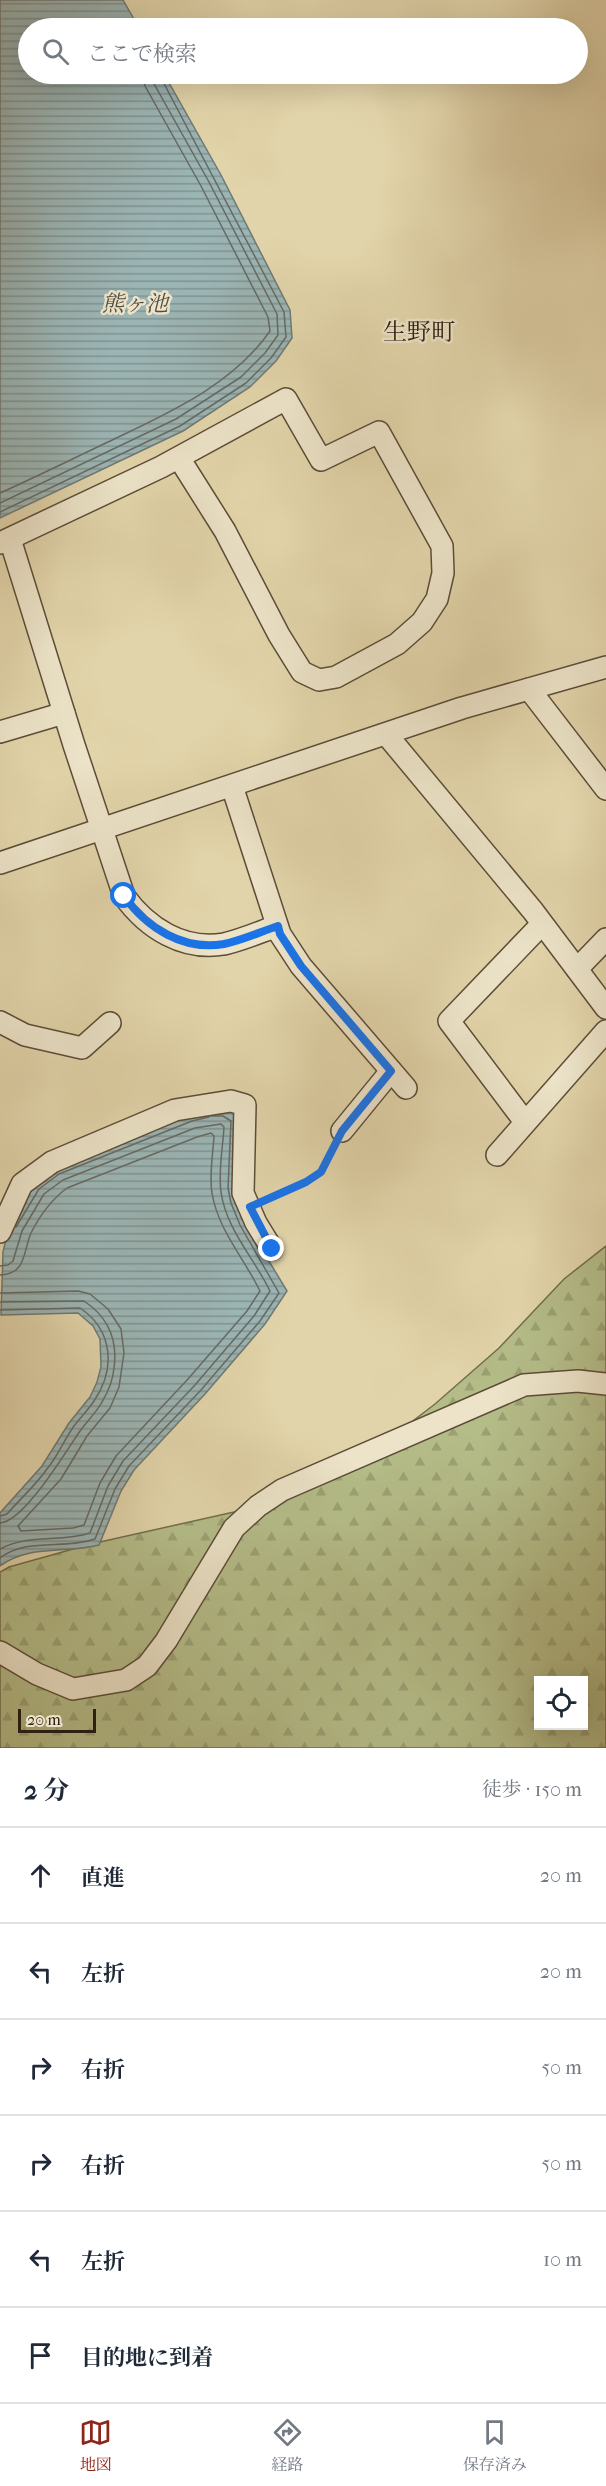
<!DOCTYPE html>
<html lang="ja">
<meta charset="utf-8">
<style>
:root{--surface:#fff;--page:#f6f6f7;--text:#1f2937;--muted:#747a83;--line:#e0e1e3;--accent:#8f2418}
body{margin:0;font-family:"IM FELL French Canon","Noto Serif JP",serif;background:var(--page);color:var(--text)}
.controls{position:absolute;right:18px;bottom:18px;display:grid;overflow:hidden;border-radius:0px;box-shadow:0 6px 24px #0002}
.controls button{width:54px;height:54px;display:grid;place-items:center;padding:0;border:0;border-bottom:2px solid var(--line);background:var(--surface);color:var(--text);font:30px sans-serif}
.scale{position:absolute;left:18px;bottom:15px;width:78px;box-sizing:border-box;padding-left:6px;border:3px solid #302012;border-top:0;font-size:16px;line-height:21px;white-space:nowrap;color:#302012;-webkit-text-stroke:4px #ece3c8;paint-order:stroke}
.stop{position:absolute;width:18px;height:18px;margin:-14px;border:4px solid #1a73e8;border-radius:50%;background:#fff}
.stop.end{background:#1a73e8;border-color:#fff;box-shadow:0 2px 6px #0008}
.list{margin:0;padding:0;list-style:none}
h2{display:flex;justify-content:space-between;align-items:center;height:78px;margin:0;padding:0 24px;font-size:26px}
h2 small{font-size:20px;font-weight:400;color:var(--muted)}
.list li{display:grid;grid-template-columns:39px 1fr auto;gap:18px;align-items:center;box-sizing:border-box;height:96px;padding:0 24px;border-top:2px solid var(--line)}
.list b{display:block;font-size:22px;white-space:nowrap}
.list em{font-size:20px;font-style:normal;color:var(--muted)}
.icon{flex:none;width:33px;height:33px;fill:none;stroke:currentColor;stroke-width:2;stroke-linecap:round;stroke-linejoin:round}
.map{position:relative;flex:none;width:606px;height:1748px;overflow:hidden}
.search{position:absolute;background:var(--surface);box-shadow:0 6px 24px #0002;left:18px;right:18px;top:18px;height:66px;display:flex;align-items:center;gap:15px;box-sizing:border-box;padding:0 21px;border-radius:33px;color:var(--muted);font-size:22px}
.sheet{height:654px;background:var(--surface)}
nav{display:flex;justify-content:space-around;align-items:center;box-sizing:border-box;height:84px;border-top:2px solid var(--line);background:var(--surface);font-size:16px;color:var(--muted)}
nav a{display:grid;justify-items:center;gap:3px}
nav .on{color:var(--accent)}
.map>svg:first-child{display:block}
.forest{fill:url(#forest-firs);stroke:#726e4d;stroke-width:1.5;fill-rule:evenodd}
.water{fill:url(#water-rules);stroke:#707974;stroke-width:1.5}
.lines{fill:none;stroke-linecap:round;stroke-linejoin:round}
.shore{stroke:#666a64;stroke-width:1.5}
.minor-casing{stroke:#5c4d38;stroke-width:24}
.path{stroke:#302012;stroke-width:4;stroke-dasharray:1.5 3;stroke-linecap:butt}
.minor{stroke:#ece3c8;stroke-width:21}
.route{stroke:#1a73e8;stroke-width:8}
.labels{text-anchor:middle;stroke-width:5;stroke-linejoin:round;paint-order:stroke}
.water-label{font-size:22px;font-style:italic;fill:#504d43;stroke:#ece3c8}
.quarter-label{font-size:24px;fill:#302012;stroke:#ece3c8}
</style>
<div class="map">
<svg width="606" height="1748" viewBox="0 0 606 1748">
<defs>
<pattern id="forest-firs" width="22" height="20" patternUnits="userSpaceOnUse" patternTransform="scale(1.5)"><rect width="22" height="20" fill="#b4bc88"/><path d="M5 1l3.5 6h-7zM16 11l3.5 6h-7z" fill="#9ba174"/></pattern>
<pattern id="water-rules" width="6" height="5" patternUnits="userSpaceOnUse" patternTransform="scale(1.5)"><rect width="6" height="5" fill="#9bb5b5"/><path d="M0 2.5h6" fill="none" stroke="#7f9392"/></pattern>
</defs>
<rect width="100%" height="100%" fill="#e2d4aa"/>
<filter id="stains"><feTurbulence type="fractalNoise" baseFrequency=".00333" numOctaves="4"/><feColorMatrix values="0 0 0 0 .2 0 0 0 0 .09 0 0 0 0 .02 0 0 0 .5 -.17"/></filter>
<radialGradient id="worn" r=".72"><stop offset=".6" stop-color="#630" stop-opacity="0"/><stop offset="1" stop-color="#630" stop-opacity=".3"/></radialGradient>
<!-- forest -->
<path class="forest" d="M606,1246V1748H0V1572L9,1567L91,1544L234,1512L279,1498L354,1466L435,1404L499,1348L564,1279ZM538,1680H584V1726H538Z"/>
<!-- water -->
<g class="water">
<path d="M0,0H123L139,28H28V74H164L221,175L290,310L292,338L276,361L250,387L183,431L0,518Z"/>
<path d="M224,1110L233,1112L237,1120L246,1223L287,1291L265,1324L205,1394L134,1470L121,1491L99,1545C66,1554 29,1544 0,1566V1513L42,1466L69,1423L90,1397L97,1382L101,1367L100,1339L93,1326L78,1313L1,1315L3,1252L9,1226L34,1185L56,1168L191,1115Z"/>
</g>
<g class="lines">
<!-- shore -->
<g class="shore">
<path d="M0,493C36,477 72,459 108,442C166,414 232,386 270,331L268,317L201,186L145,86L142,74"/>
<path d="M0,503L176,419L241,377L265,353L278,335L277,314L209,182L153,82L151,74"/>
<path d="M0,512L180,426L246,383L271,358L286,337L284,312L159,74"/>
<path d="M16,1227L39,1189L59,1174L192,1121L209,1117"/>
<path d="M0,1266L8,1265L13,1261L22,1231L44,1194L63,1180L195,1128L221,1124L224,1127C223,1147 218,1171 221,1192C226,1229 254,1258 270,1291L254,1316L195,1385L123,1461L108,1486L90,1533C60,1543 30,1533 0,1549"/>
<path d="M0,1275C27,1274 23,1251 31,1233C40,1215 51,1200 67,1188L197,1137L211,1133L214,1136C213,1154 209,1175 212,1193C218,1230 244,1258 260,1291L247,1311L188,1379L116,1456L100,1483L84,1525L73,1528L21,1531L18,1526L61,1479L87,1436L110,1408L119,1387L124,1353L121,1329L108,1309L90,1294L78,1291L0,1293"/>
<path d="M0,1302L84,1301C108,1317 118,1339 114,1368C113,1380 108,1392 102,1402C96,1413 87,1421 80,1431C66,1451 24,1522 0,1523"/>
<path d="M0,1310L80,1308C113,1330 116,1369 94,1401C88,1410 81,1417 74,1426C64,1440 58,1456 47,1469C36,1485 20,1499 7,1514L0,1516"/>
<path d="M0,1558C28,1537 64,1550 95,1539L115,1489L129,1466L201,1390L260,1321L279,1293L240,1225L231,1203L228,1188L231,1121L223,1116H211"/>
</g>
<defs>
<g id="minor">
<path d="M10,539L74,745L124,896C147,928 183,951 224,944C242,940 260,932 277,926"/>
<path d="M0,543L161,467L286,399L321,460L379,432L442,546L443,573L437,599L422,622L397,644L336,677L319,680L302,672L279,635L225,531L179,458"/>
<path d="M529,689L606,789"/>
<path d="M0,732L64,713"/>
<path d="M386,734L533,911L606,1008"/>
<path d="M232,786L280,934L301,966L406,1088"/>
<path d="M0,863L462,708L606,667"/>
<path d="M577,969L606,939"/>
<path d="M0,1022L25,1035L82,1048L110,1023"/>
<path d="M525,1122L449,1021L542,924"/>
<path d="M342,1131L391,1071"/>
<path d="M497,1155L606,1031"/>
<path d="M0,1232L22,1184L52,1162L175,1110L231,1101L245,1105L243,1193L256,1223L272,1249"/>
<path d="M0,1652L37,1674L73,1689L126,1680L147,1666L166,1641L234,1528L258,1506L282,1490L524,1385L578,1381L606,1384"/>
</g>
</defs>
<!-- minor casing -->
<use href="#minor" class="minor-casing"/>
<!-- path -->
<path class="path" d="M269,1199L306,1182L321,1171L332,1151"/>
<!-- minor -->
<use href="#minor" class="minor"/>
</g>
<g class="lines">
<!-- route -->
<path class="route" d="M124,896C147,928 183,951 224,944C242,940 260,932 278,926L280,934L301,966L391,1071L342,1131L321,1172L306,1182L250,1207L272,1249"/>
</g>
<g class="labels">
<!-- water labels -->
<g class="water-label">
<text x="135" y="311">熊ヶ池</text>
</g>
<!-- quarter labels -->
<g class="quarter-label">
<text x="419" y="340">生野町</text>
</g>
</g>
<rect width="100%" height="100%" filter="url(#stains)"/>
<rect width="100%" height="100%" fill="url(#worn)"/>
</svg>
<div class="controls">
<button><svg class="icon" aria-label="locate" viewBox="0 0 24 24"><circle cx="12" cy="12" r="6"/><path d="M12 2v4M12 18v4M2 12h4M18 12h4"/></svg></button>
</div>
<div class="scale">20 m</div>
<div class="stop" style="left:124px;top:896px"></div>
<div class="stop end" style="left:272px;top:1249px"></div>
<div class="search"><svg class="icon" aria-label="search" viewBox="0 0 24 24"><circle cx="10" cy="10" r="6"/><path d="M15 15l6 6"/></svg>ここで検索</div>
</div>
<section class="sheet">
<h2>2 分<small>徒歩 · 150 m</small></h2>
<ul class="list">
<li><svg class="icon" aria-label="ahead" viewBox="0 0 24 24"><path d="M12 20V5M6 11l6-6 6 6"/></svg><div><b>直進</b></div><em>20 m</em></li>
<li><svg class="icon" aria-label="left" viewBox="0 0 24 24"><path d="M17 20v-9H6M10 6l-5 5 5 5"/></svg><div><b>左折</b></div><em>20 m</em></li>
<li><svg class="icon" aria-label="right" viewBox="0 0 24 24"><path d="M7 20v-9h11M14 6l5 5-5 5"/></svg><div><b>右折</b></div><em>50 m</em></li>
<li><svg class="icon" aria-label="right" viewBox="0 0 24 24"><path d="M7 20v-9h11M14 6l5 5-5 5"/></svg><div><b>右折</b></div><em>50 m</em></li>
<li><svg class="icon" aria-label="left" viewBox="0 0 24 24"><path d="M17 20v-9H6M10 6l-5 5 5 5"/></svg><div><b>左折</b></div><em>10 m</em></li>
<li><svg class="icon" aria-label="arrive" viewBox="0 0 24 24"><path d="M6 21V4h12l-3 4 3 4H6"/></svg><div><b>目的地に到着</b></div></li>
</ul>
</section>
<nav>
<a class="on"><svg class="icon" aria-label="map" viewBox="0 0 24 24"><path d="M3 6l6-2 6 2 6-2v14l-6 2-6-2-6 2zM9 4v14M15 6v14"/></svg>地図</a>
<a><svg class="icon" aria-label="directions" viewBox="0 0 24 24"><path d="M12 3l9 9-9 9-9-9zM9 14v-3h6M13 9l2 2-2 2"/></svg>経路</a>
<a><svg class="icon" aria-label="saved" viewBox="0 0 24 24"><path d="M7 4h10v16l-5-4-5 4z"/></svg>保存済み</a>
</nav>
